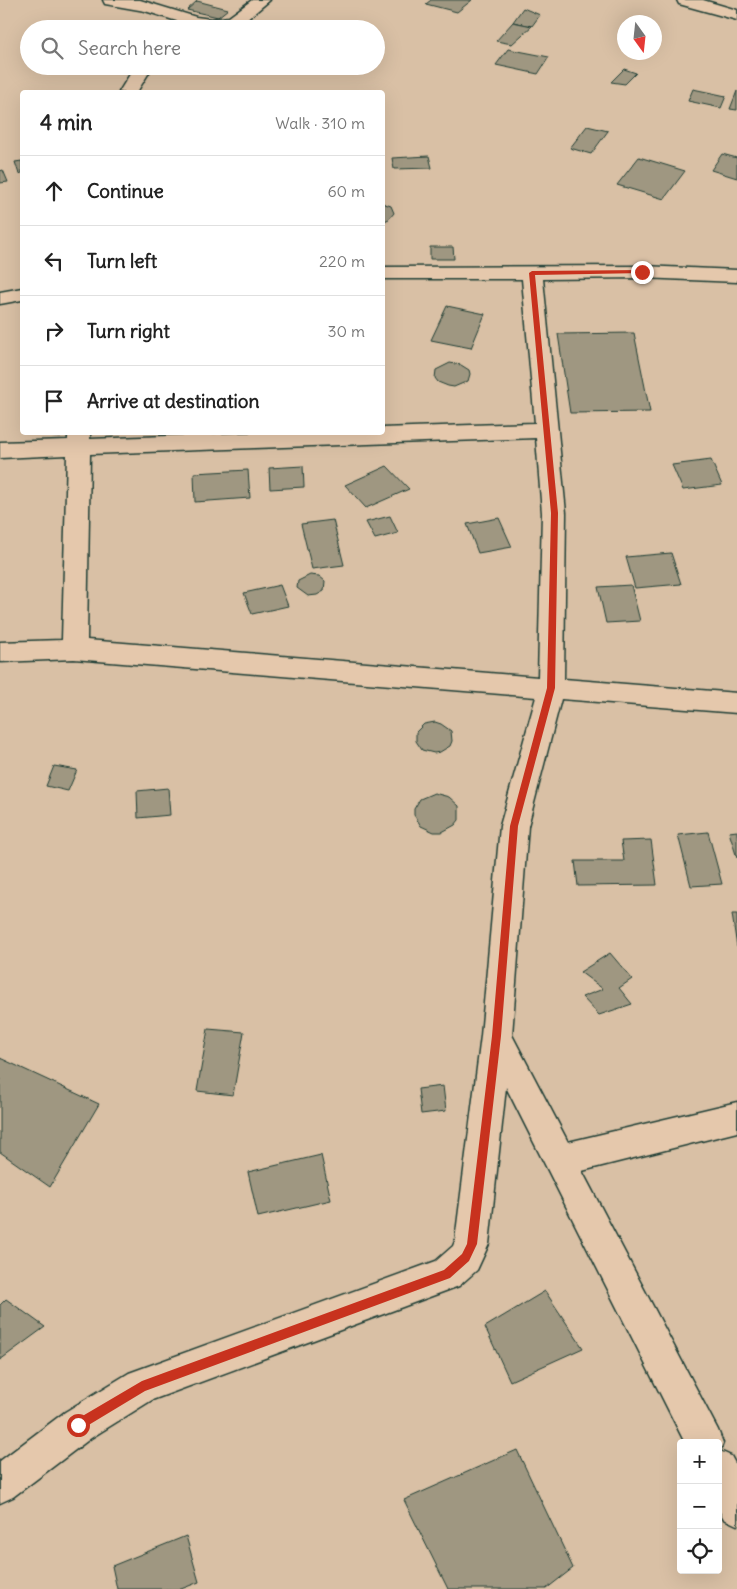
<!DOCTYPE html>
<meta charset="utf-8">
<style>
:root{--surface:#fff;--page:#f2f2f2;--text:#222;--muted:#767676;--line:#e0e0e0}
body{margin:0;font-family:Delius,sans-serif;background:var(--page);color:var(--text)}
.controls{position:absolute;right:15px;bottom:15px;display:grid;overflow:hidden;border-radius:5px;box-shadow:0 5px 20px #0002}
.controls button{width:45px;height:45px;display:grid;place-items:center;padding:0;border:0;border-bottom:1px solid var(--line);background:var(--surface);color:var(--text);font:25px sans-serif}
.compass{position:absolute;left:617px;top:15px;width:45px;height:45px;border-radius:50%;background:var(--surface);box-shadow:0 5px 20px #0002;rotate:165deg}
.stop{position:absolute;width:15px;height:15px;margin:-11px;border:4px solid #c8321e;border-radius:50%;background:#fff}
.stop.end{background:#c8321e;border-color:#fff;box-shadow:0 1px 5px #0008}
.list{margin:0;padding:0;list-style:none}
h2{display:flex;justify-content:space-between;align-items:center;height:65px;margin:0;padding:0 20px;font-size:21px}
h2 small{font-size:16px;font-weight:400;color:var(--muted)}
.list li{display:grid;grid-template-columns:32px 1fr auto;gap:15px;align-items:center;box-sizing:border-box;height:70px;padding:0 20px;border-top:1px solid var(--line)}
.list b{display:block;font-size:19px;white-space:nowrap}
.list em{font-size:16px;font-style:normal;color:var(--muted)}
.icon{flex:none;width:28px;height:28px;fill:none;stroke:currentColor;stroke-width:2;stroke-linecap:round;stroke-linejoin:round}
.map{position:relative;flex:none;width:737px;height:1589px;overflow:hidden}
.search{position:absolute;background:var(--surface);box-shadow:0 5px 20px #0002;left:20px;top:20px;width:365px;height:55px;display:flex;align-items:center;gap:12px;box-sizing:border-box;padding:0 18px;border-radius:28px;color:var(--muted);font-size:19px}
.panel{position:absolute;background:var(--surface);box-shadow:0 5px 20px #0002;left:20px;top:90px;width:365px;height:345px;border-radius:5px}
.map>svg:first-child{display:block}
.building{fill:#9f9781;stroke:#1f3d34}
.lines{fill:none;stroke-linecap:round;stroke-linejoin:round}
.street-casing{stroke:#1f3d34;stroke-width:3}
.street{fill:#e5c8ac;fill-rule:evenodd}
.route{fill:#c8321e}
</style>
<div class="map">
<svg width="737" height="1589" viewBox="0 0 737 1589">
<rect width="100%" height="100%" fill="#d9c0a5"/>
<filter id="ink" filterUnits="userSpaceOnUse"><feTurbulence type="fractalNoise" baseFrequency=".02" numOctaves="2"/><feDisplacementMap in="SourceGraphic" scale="10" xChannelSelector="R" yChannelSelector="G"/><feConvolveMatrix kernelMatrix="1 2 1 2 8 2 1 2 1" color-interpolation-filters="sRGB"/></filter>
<g filter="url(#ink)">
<!-- building -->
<g class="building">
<path d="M431,0H472L457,12L426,4Z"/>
<path d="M197,1L228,9L218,17L187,10Z"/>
<path d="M523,8L540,15L532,26L513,22Z"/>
<path d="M513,22L532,26L512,44L496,41Z"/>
<path d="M508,49L549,57L538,74L496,65Z"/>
<path d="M624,69L636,73L625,84L611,82Z"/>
<path d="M693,89L726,96L721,108L688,101Z"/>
<path d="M737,91V110L730,109Z"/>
<path d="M587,126L608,131L591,154L570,148Z"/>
<path d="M722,154L737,158V178L711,170Z"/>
<path d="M429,156L432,168L394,169L392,158Z"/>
<path d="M639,157L685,171L664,199L617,185Z"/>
<path d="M22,161V173L19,174L15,162Z"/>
<path d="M3,170L8,182L0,183V171Z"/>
<path d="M382,203L391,206L394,213L389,219L382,222Z"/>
<path d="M430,247H453L454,259H430Z"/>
<path d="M447,306L485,314L471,348L431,340Z"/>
<path d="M634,333L650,412L570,413L558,334Z"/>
<path d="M450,363L461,365L469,370L470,374L468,381L454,387L448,386L438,382L435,378L436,370Z"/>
<path d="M711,460L722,485L683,490L672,465Z"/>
<path d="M303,466L304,487L270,489L269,468Z"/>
<path d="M387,466L409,489L366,508L345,485Z"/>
<path d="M248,470L250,498L195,502L194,473Z"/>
<path d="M390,516L398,533L375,539L366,522Z"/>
<path d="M499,518L512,547L478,553L467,524Z"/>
<path d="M333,520L344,565L312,569L301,524Z"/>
<path d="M671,553L681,584L635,588L626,557Z"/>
<path d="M310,575L319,576L325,581L324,591L317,595L308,596L297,588L298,581Z"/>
<path d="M280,585L288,606L252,614L244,593Z"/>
<path d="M631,585L640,621L606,623L598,587Z"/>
<path d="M435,722L441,724L451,731L452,741L450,746L440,752L434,753L422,750L416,741V732L424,724Z"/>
<path d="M54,766L77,770L68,791L46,786Z"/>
<path d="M168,788L170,815L138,818L137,791Z"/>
<path d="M434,793L449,797L459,806V820L455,825L442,832H434L421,826L414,815V809L420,799Z"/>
<path d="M737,831V858L729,832Z"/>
<path d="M708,832L722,884L691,886L678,835Z"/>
<path d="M651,840L657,885L578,886L575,861H624L621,841Z"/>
<path d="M732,914H737V947Z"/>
<path d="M610,953L632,979L619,988L632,1004L599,1015L582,997L603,989L580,972Z"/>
<path d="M208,1029L244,1032L233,1095L197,1091Z"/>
<path d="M0,1058L99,1104L50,1187L0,1152Z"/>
<path d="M443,1086L446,1111L421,1114L418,1089Z"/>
<path d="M321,1155L331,1200L258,1217L248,1172Z"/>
<path d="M545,1291L583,1348L510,1381L485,1327Z"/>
<path d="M6,1299L45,1327L0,1360V1305Z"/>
<path d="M517,1450L573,1568L546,1589H448L404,1500Z"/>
<path d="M186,1536L199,1582L181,1589H117L112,1566Z"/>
</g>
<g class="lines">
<defs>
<g id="street">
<path d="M103,0H140L196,17L211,19L229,17L252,0H270L245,21L223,29H202L145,11L105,4Z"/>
<path d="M677,0H703L737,10V20L679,4Z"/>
<path d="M135,66H153L137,92H119Z"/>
<path d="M642,266L737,270V282L642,278L543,279L566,513L564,679L737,693V713L561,699L528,826L512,1035L568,1142L737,1102V1132L582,1171L718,1430L723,1443L720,1451L731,1456L737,1467V1525L724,1519L718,1508V1443H685L506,1087L489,1244L477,1270L459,1286L152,1400L91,1438L13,1497L0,1503V1461L65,1412L129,1373L436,1261L453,1246L455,1241L481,1036L500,826L536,697L74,659L0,662V642L62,640L67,455L0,458V442L68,440V432H90V439L268,432H382V428L535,423L522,279H382V267ZM536,438L542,513L538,677L87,640L90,454Z"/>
<path d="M22,288V300L0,304V292Z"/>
</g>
</defs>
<!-- street casing -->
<use href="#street" class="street-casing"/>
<!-- street -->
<use href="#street" class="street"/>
</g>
</g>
<!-- route -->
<path class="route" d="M642,270L644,273L535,275L558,513L555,688L518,826L501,1036L477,1244L469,1261L450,1278L145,1391L82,1429L78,1430L74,1429L73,1425L74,1421L142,1381L444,1270L462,1254L467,1244L492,1036L510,826L547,688L551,513L529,273L532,271Z"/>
</svg>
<div class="controls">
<button>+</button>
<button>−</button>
<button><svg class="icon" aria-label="locate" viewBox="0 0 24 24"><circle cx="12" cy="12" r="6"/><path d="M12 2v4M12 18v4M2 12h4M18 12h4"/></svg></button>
</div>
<svg class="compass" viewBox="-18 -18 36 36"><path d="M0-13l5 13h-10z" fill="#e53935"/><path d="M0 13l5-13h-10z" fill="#767676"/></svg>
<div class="stop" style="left:78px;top:1425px"></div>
<div class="stop end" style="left:642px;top:272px"></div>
<div class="search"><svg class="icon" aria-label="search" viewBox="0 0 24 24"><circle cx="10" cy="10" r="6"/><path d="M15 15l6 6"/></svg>Search here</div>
<section class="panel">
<h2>4 min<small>Walk · 310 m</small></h2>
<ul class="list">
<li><svg class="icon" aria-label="ahead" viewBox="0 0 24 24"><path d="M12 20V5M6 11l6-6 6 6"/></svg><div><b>Continue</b></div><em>60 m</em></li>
<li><svg class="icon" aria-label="left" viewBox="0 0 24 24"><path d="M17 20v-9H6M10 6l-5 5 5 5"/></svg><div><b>Turn left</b></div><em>220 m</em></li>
<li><svg class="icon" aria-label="right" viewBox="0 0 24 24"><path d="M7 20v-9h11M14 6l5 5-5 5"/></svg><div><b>Turn right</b></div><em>30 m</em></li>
<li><svg class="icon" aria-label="arrive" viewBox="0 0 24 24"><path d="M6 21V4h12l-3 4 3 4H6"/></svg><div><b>Arrive at destination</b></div></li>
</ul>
</section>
</div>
